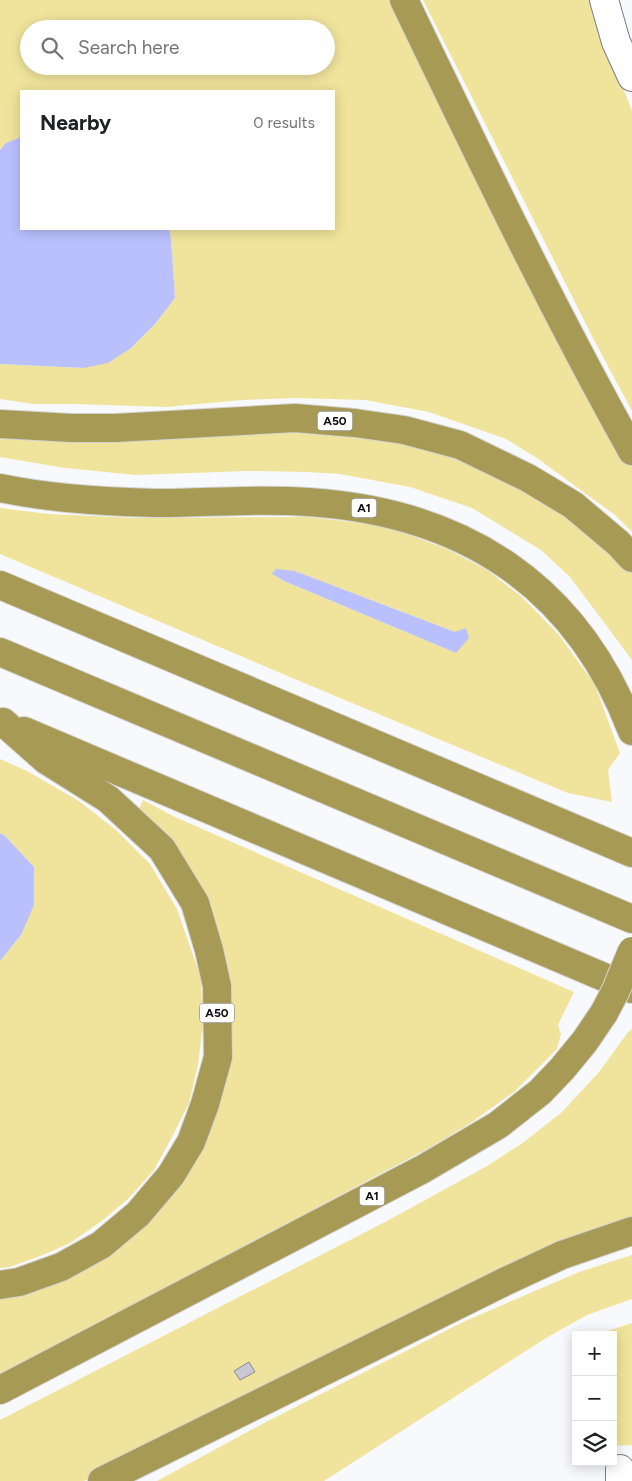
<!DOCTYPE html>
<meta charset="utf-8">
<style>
:root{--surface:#fff;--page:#f6f6f6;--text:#202124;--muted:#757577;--line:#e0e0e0}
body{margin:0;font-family:Figtree,sans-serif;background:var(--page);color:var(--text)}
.controls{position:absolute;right:15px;bottom:15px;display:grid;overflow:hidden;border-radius:0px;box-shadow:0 2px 12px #0003}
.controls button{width:45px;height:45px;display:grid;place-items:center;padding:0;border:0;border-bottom:1px solid var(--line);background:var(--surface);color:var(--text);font:25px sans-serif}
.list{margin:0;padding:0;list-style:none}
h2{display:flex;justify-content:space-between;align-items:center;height:65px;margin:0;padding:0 20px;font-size:21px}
h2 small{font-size:16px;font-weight:400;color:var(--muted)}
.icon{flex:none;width:28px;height:28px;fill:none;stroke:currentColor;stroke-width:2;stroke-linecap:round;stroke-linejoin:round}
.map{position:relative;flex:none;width:632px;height:1481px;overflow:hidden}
.search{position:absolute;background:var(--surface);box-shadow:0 2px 12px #0003;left:20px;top:20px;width:315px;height:55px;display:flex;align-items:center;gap:12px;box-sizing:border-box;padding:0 18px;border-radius:28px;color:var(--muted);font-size:19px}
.panel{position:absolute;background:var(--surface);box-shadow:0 2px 12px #0003;left:20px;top:90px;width:315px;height:140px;border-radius:0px}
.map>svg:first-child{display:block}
.green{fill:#f0e49c;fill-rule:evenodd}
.water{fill:#bac0fd}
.building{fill:#c7c8d3;stroke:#878992}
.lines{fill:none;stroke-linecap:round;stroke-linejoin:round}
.minor-casing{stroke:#7b7c85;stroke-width:30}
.highway-casing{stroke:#d3d3d4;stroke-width:30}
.minor{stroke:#fff;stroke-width:28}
.highway{stroke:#a79a54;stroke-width:28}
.highway-bridge-casing{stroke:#d3d3d4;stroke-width:30;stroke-linecap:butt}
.highway-bridge{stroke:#a79a54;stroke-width:28}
.labels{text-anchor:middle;stroke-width:5;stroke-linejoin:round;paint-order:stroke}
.shield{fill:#fff;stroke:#545456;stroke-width:1}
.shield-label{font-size:12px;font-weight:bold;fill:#0b0b0e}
</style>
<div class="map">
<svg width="632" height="1481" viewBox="0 0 632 1481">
<rect width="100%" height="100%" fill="#f8f9fd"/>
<!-- green -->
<g class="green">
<path d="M0,0H394L581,374L632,467V532L615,515L575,486L537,458L506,439L429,412L365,400L296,398L242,400L166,407L74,404H33L0,399V364L84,368L131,348L155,324L175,298L171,239L169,229H334V91H21V137L6,143L0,150ZM29,29H326V66H29Z"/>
<path d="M423,0H591L604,39L632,111V411L595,342Z"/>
<path d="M288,428L434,447L511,479L569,516L632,571V660L570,577L541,550L472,508L410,487L340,474L307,472L248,471L136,475L65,468L0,457V439H55Z"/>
<path d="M0,508L49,514L136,518L308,517L370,524L402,532L447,549L487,570L522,597L559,635L595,685L620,753L608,770L612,802L568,793L297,680L0,554ZM295,571L455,632L456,653L284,581L272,574Z"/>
<path d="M0,759L27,771L79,801L116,830L150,864L177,909L201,978L203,1024L198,1065L189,1103L173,1135L154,1170L129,1198L103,1220L70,1243L43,1255L10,1267L0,1268V961L21,935L34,867L5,836L0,833Z"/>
<path d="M143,800L175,817L574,992L558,1025L561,1034L557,1049L514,1092L472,1122L429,1148L350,1190L87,1329L0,1373V1296L156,1209L230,1020L165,837L139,809Z"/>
<path d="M632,1029V1220L217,1416L84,1481H0V1420L387,1221L487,1166L524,1142L562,1112L599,1072L628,1032Z"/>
<path d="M632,1255V1299L587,1315L546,1338L324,1481H157L264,1423L463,1322L579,1272Z"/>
<path d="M632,1323V1445L613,1446V1335H596Z"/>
</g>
<!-- water -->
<g class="water">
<path d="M21,137V229H169L171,239L175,298L155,324L131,348L108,363L84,368L0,364V150L6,143Z"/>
<path d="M276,569L295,571L455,632L466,628L469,638L456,653L284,581L272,574Z"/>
<path d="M0,833L5,836L34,867V905L21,935L0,961Z"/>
</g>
<!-- building -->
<path class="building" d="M249,1362L255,1372L240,1380L234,1371Z"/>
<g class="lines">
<defs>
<g id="minor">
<path d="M604,0L616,42L632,77"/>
<path d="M620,1481V1469"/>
</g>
<g id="highway">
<path d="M404,0C477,152 550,304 632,451"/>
<path d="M0,424L72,428H115L295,418L355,423L404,430L460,445L528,478L573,505L618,543L632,558"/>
<path d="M0,488C52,499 105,502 157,503C208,503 258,498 308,502C462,512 576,584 632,731"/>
<path d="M0,585L632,853"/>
<path d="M0,652L632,919"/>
<path d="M24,731L632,989"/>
<path d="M0,1285L19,1282L61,1267L101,1245L138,1214L171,1175L191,1142L205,1104L218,1057L217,986L209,950L195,903L162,849L108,799L46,760L3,722"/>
<path d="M0,1390L423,1169L498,1125L540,1092L562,1069L585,1041L604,1013"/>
<path d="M102,1481L504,1282L562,1255L632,1231"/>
</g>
</defs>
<!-- minor casing -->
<use href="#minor" class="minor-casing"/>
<!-- highway casing -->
<use href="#highway" class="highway-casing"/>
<!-- minor -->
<use href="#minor" class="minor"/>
<!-- highway -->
<use href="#highway" class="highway"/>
<defs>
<path id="highway-bridge" d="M604,1013L616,990L632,951"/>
</defs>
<!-- highway-bridge casing -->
<use href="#highway-bridge" class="highway-bridge-casing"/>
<!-- highway-bridge -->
<use href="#highway-bridge" class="highway-bridge"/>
</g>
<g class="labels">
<!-- shield labels -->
<g class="shield">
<rect x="317.5" y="411.5" width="35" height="19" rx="4"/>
<rect x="351.5" y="498.5" width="25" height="19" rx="4"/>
<rect x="199.5" y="1003.5" width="35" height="19" rx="4"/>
<rect x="359.5" y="1186.5" width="25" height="19" rx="4"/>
</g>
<g class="shield-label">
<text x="335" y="425">A50</text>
<text x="364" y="512">A1</text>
<text x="217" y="1017">A50</text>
<text x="372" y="1200">A1</text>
</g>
</g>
</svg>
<div class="controls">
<button>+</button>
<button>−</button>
<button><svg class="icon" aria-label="layers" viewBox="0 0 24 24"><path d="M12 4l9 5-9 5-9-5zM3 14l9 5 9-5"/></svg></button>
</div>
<div class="search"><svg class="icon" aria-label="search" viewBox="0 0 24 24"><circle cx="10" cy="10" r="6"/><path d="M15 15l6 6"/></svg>Search here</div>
<section class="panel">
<h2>Nearby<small>0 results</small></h2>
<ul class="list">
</ul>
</section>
</div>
